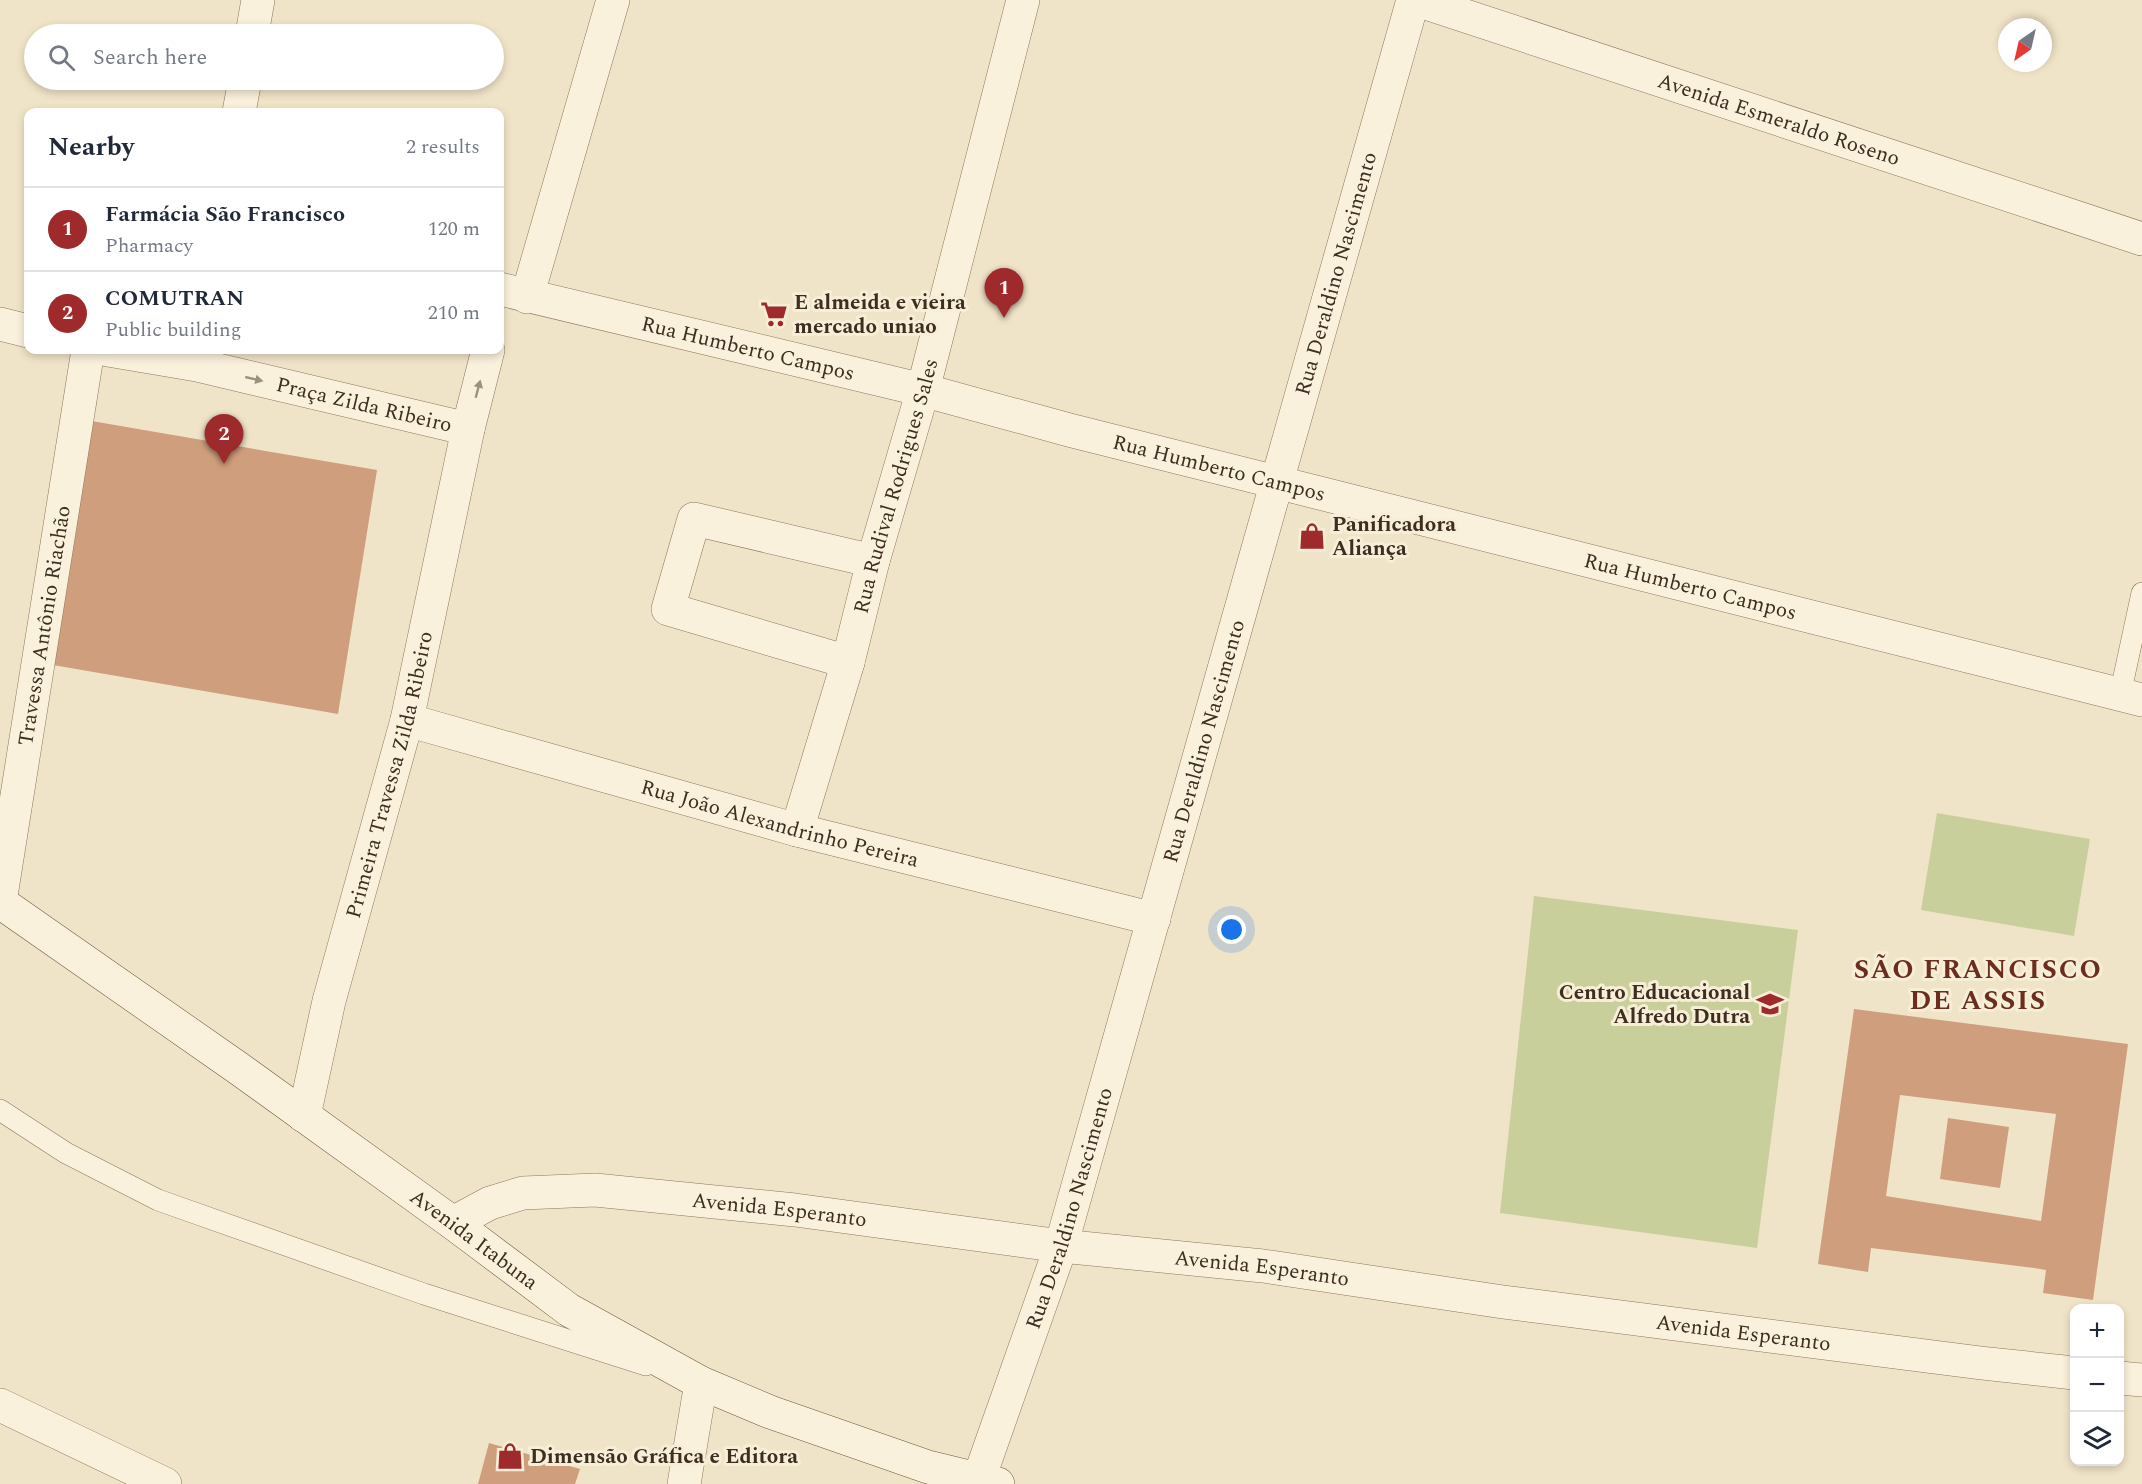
<!DOCTYPE html>
<meta charset="utf-8">
<style>
:root{--surface:#fff;--page:#f6f6f7;--text:#1f2937;--muted:#747a83;--line:#e0e1e3;--accent:#9e2a2b}
body{margin:0;font-family:Spectral,serif;background:var(--page);color:var(--text)}
.controls{position:absolute;right:18px;bottom:18px;display:grid;overflow:hidden;border-radius:12px;box-shadow:0 3px 9px #0003}
.controls button{width:54px;height:54px;display:grid;place-items:center;padding:0;border:0;border-bottom:2px solid var(--line);background:var(--surface);color:var(--text);font:30px sans-serif}
.compass{position:absolute;left:1998px;top:18px;width:54px;height:54px;border-radius:50%;background:var(--surface);box-shadow:0 3px 9px #0003;rotate:214deg}
.you{position:absolute;left:1232px;top:930px;width:21px;height:21px;margin:-15px;border:4px solid #fff;border-radius:50%;background:#1a73e8;box-shadow:0 0 0 9px #1a73e833}
.badge{display:grid;place-items:center;width:39px;height:39px;border-radius:50%;background:var(--accent);color:#fff;font-size:20px;font-weight:700}
.pin{position:absolute;translate:-50% -50px;filter:drop-shadow(0 2px 3px #0008)}
.pin::after{content:'';position:absolute;top:32px;width:21px;height:18px;background:inherit;clip-path:polygon(0 0,100% 0,50% 100%)}
.list{margin:0;padding:0;list-style:none}
h2{display:flex;justify-content:space-between;align-items:center;height:78px;margin:0;padding:0 24px;font-size:26px}
h2 small{font-size:20px;font-weight:400;color:var(--muted)}
.list li{display:grid;grid-template-columns:39px 1fr auto;gap:18px;align-items:center;box-sizing:border-box;height:84px;padding:0 24px;border-top:2px solid var(--line)}
.list b{display:block;font-size:22px;white-space:nowrap}
.list p{margin:0;font-size:20px;white-space:nowrap;color:var(--muted)}
.list em{font-size:20px;font-style:normal;color:var(--muted)}
.icon{flex:none;width:33px;height:33px;fill:none;stroke:currentColor;stroke-width:2;stroke-linecap:round;stroke-linejoin:round}
.map{position:relative;flex:none;width:2142px;height:1484px;overflow:hidden}
.search{position:absolute;background:var(--surface);box-shadow:0 3px 9px #0003;left:24px;top:24px;width:480px;height:66px;display:flex;align-items:center;gap:15px;box-sizing:border-box;padding:0 21px;border-radius:33px;color:var(--muted);font-size:22px}
.panel{position:absolute;background:var(--surface);box-shadow:0 3px 9px #0003;left:24px;top:108px;width:480px;height:246px;border-radius:12px}
.map>svg:first-child{display:block}
.green{fill:#c9cf9b}
.building{fill:#cf9f7d;fill-rule:evenodd}
.lines{fill:none;stroke-linecap:round;stroke-linejoin:round}
.lane-casing{stroke:#8d765c;stroke-width:22}
.street-casing{stroke:#8d765c;stroke-width:34}
.secondary-casing{stroke:#6f573f;stroke-width:34}
.lane{stroke:#faf1dc;stroke-width:21}
.street{stroke:#faf1dc;stroke-width:33}
.secondary{stroke:#faf1dc;stroke-width:33}
.oneway{fill:#9c907e}
.labels{text-anchor:middle;stroke-width:6;stroke-linejoin:round;paint-order:stroke}
.street-label{font-size:21px;fill:#3d2e20;stroke:#f7eed8}
.poi-label{font-size:21px;font-weight:bold;fill:#3d2e20;stroke:#f7eed8;text-anchor:start}
.district-label{font-size:27px;font-weight:bold;letter-spacing:1.5px;fill:#6b2e1e;stroke:#f7eed8}
</style>
<div class="map">
<svg width="2142" height="1484" viewBox="0 0 2142 1484">
<rect width="100%" height="100%" fill="#f0e4c8"/>
<!-- green -->
<g class="green">
<path d="M1937,813L2090,839L2074,936L1921,910Z"/>
<path d="M1534,896L1798,930L1757,1248L1500,1213Z"/>
</g>
<!-- building -->
<g class="building">
<path d="M80,419L377,470L338,714L47,664Z"/>
<path d="M1854,1009L2128,1044L2093,1300L2043,1293L2046,1270L2034,1268L1871,1248L1868,1272L1818,1264ZM1900,1095L2056,1114L2041,1221L1886,1196Z"/>
<path d="M1948,1118L2009,1127L2000,1188L1940,1179Z"/>
<path d="M489,1443L580,1469L575,1484H478Z"/>
</g>
<g class="lines">
<defs>
<g id="lane">
<path d="M2120,695L2142,593"/>
<path d="M0,1110L66,1153L158,1200L424,1294L646,1365"/>
</g>
<g id="street">
<path id="s1" d="M1417,0L2142,239"/>
<path d="M252,34L258,0"/>
<path d="M239,112L245,80"/>
<path id="s2" d="M500,289L923,390L1069,430L2142,700"/>
<path d="M527,297L613,0"/>
<path d="M0,324L28,331"/>
<path id="s3" d="M108,350L197,365L468,429"/>
<path d="M848,662L668,609L694,519L873,561"/>
<path id="s4" d="M407,720L797,830L1154,919"/>
<path id="s5" d="M797,830L848,662L873,561L923,390L1023,0"/>
<path id="s6" d="M0,902L88,350"/>
<path id="s7" d="M304,1116L329,1001L407,720L468,429L488,350"/>
<path id="s8" d="M453,1223L490,1203L523,1193L595,1190L795,1210L1061,1246L1263,1266L1503,1302L1981,1363L2074,1373"/>
<path d="M2120,1378L2142,1380"/>
<path d="M0,1405L165,1484"/>
<path d="M684,1484L701,1383"/>
<path id="s9" d="M977,1484L1061,1246L1413,0"/>
</g>
<g id="secondary">
<path id="s10" d="M0,902L238,1068L453,1223L569,1310L701,1383L770,1412L928,1467L998,1484"/>
</g>
</defs>
<!-- lane casing -->
<use href="#lane" class="lane-casing"/>
<!-- street casing -->
<use href="#street" class="street-casing"/>
<!-- secondary casing -->
<use href="#secondary" class="secondary-casing"/>
<!-- lane -->
<use href="#lane" class="lane"/>
<!-- street -->
<use href="#street" class="street"/>
<!-- secondary -->
<use href="#secondary" class="secondary"/>
</g>
<!-- one-way arrows -->
<defs><path id="oneway-solid" d="M-6-.8H1V-3.2L6.5 0L1 3.2V.8H-6Z" transform="scale(1.5)"/></defs>
<g class="oneway">
<use href="#oneway-solid" transform="translate(254 379) rotate(13)"/>
<use href="#oneway-solid" transform="translate(478 389) rotate(-75)"/>
</g>
<!-- icons -->
<defs>
<symbol id="supermarket-bare" viewBox="-9 -9 18 18"><path d="M-6-5.5h2.5l.6 2H6L4.5 2H-2.5L-4.4-4H-6ZM-1.5 3.2a1.3 1.3 0 1 0 .1 0ZM3 3.2a1.3 1.3 0 1 0 .1 0Z" fill="#9e2a2b" stroke="#f7eed8" stroke-width="2.5" paint-order="stroke"/></symbol>
<symbol id="shop-bare" viewBox="-9 -9 18 18"><path d="M-5-2.5h2.3a2.7 3.5 0 0 1 5.4 0H5L5.5 6h-11ZM-1.5-2.5h3a1.5 2.3 0 0 0-3 0Z" fill="#9e2a2b" stroke="#f7eed8" stroke-width="2.5" paint-order="stroke"/></symbol>
<symbol id="school-bare" viewBox="-9 -9 18 18"><path d="M0-5L7-2L0 1L-7-2ZM-4 1L0 2.5L4 1V4Q0 6-4 4Z" fill="#9e2a2b" stroke="#f7eed8" stroke-width="2.5" paint-order="stroke"/></symbol>
</defs>
<g fill-rule="evenodd">
<use href="#supermarket-bare" x="755" y="295" width="38" height="38"/>
<use href="#shop-bare" x="1293" y="517" width="38" height="38"/>
<use href="#school-bare" x="1751" y="985" width="38" height="38"/>
<use href="#shop-bare" x="491" y="1437" width="38" height="38"/>
</g>
<g class="labels">
<!-- street labels -->
<g class="street-label">
<text dy="7" stroke="none"><textPath href="#s1" startOffset="381">Avenida Esmeraldo Roseno</textPath></text>
<text dy="7" stroke="none"><textPath href="#s9" startOffset="1263">Rua Deraldino Nascimento</textPath></text>
<text dy="7" stroke="none"><textPath href="#s2" startOffset="255">Rua Humberto Campos</textPath></text>
<text dy="7" stroke="none"><textPath href="#s3" startOffset="262">Praça Zilda Ribeiro</textPath></text>
<text dy="7" stroke="none"><textPath href="#s2" startOffset="741">Rua Humberto Campos</textPath></text>
<text dy="7" stroke="none"><textPath href="#s5" startOffset="358">Rua Rudival Rodrigues Sales</textPath></text>
<text dy="7" stroke="none"><textPath href="#s2" startOffset="1227">Rua Humberto Campos</textPath></text>
<text dy="7" stroke="none"><textPath href="#s6" startOffset="280">Travessa Antônio Riachão</textPath></text>
<text dy="7" stroke="none"><textPath href="#s9" startOffset="777">Rua Deraldino Nascimento</textPath></text>
<text dy="7" stroke="none"><textPath href="#s7" startOffset="352">Primeira Travessa Zilda Ribeiro</textPath></text>
<text dy="7" stroke="none"><textPath href="#s4" startOffset="387">Rua João Alexandrinho Pereira</textPath></text>
<text dy="7" stroke="none"><textPath href="#s9" startOffset="291">Rua Deraldino Nascimento</textPath></text>
<text dy="7" stroke="none"><textPath href="#s8" startOffset="334">Avenida Esperanto</textPath></text>
<text dy="7" stroke="none"><textPath href="#s10" startOffset="582">Avenida Itabuna</textPath></text>
<text dy="7" stroke="none"><textPath href="#s8" startOffset="820">Avenida Esperanto</textPath></text>
<text dy="7" stroke="none"><textPath href="#s8" startOffset="1306">Avenida Esperanto</textPath></text>
</g>
<!-- poi labels -->
<g class="poi-label">
<text x="794" y="309">E almeida e vieira<tspan x="794" dy="24">mercado uniao</tspan></text>
<text x="1332" y="531">Panificadora<tspan x="1332" dy="24">Aliança</tspan></text>
<text x="1750" y="999" text-anchor="end">Centro Educacional<tspan x="1750" dy="24">Alfredo Dutra</tspan></text>
<text x="530" y="1463">Dimensão Gráfica e Editora</text>
</g>
<!-- district labels -->
<g class="district-label">
<text x="1978" y="978">SÃO FRANCISCO<tspan x="1978" dy="31">DE ASSIS</tspan></text>
</g>
</g>
</svg>
<div class="controls">
<button>+</button>
<button>−</button>
<button><svg class="icon" aria-label="layers" viewBox="0 0 24 24"><path d="M12 4l9 5-9 5-9-5zM3 14l9 5 9-5"/></svg></button>
</div>
<svg class="compass" viewBox="-18 -18 36 36"><path d="M0-13l5 13h-10z" fill="#e53935"/><path d="M0 13l5-13h-10z" fill="#747a83"/></svg>
<div class="you"></div>
<div class="pin badge" style="left:1004px;top:318px">1</div>
<div class="pin badge" style="left:224px;top:464px">2</div>
<div class="search"><svg class="icon" aria-label="search" viewBox="0 0 24 24"><circle cx="10" cy="10" r="6"/><path d="M15 15l6 6"/></svg>Search here</div>
<section class="panel">
<h2>Nearby<small>2 results</small></h2>
<ul class="list">
<li><span class="badge">1</span><div><b>Farmácia São Francisco</b><p>Pharmacy</p></div><em>120 m</em></li>
<li><span class="badge">2</span><div><b>COMUTRAN</b><p>Public building</p></div><em>210 m</em></li>
</ul>
</section>
</div>
